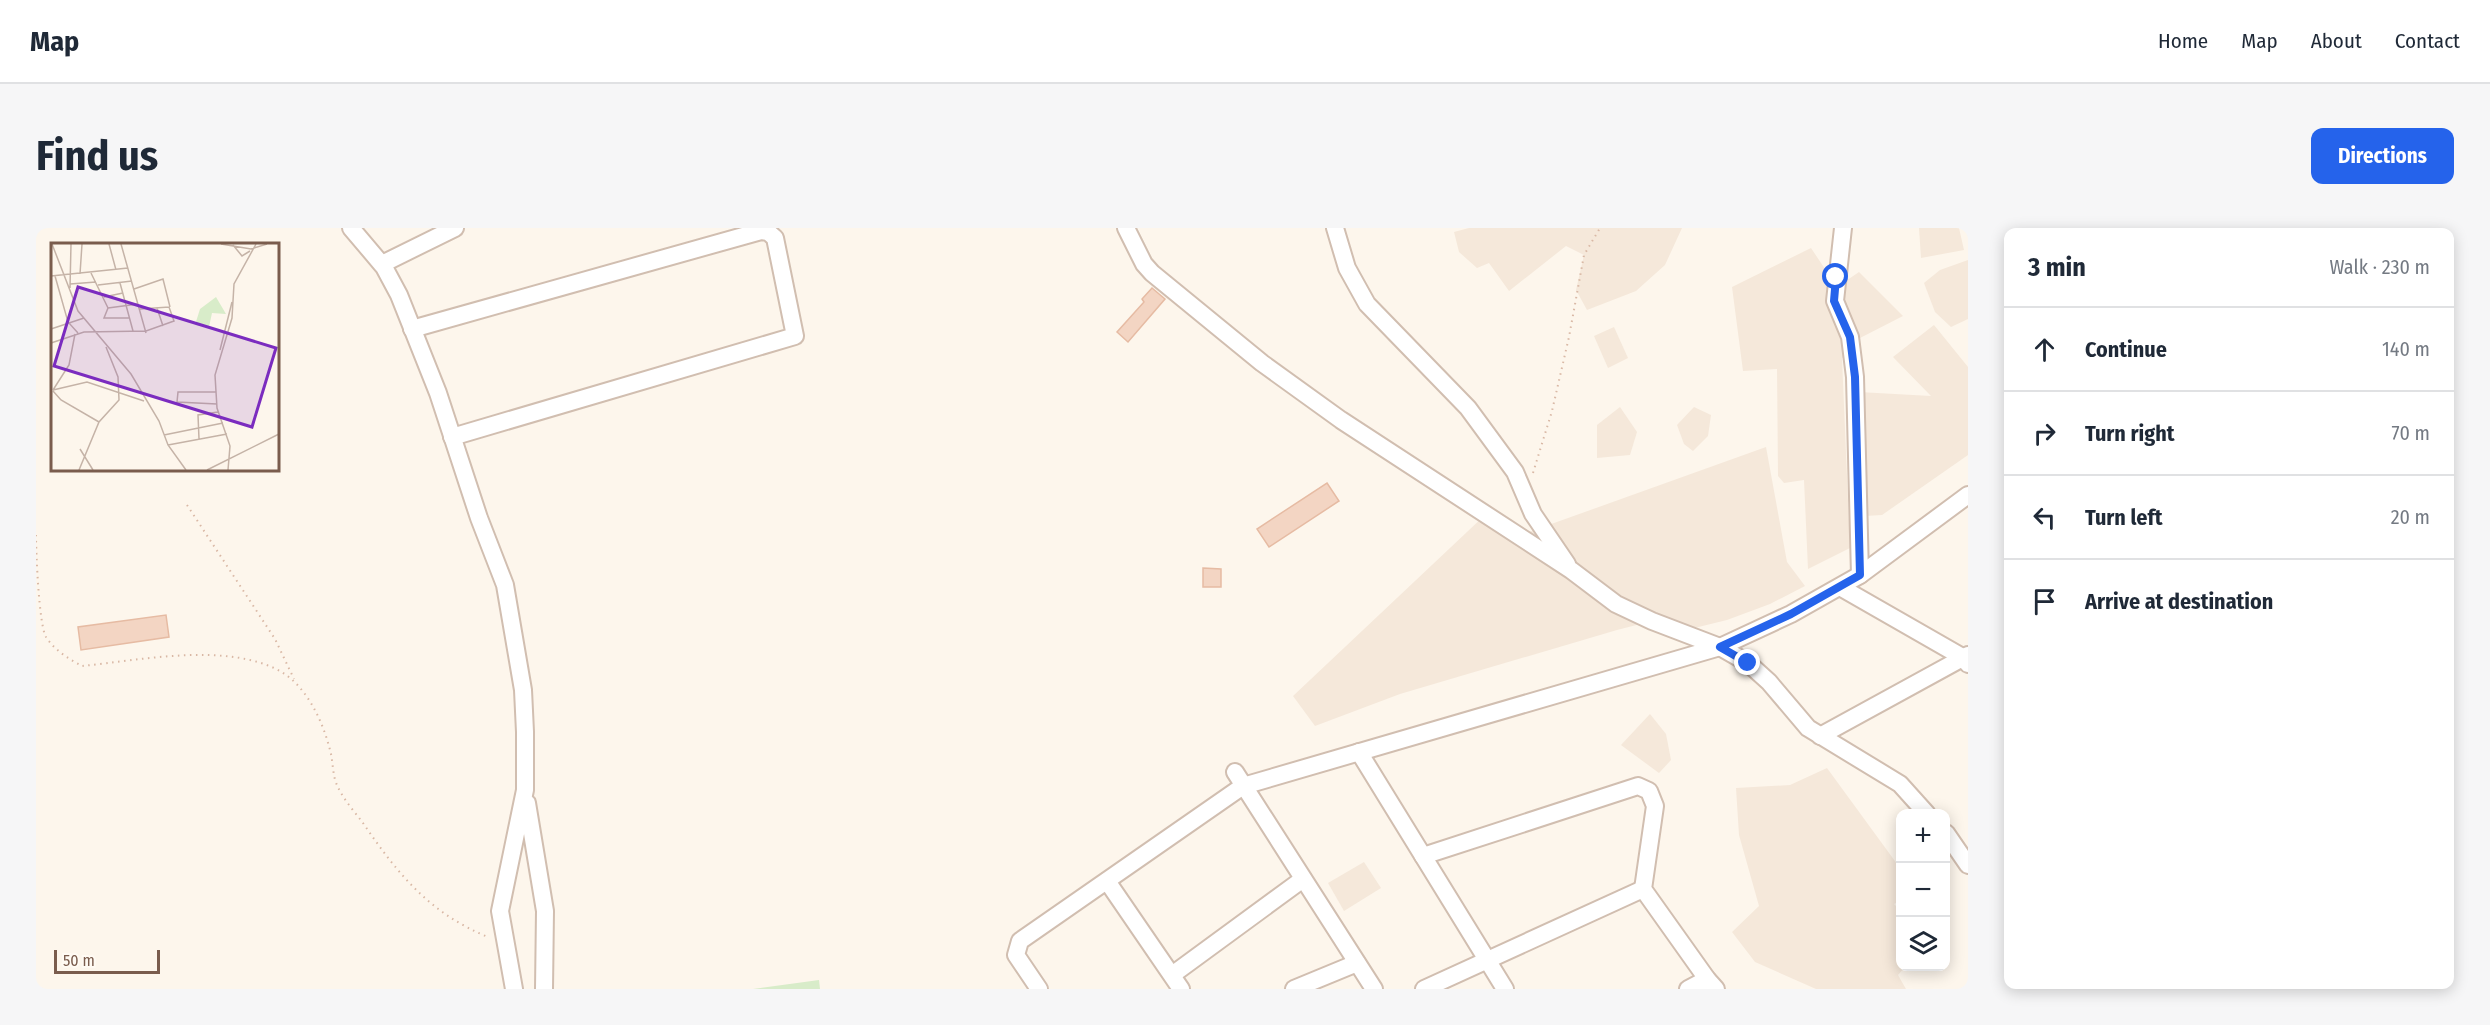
<!DOCTYPE html>
<meta charset="utf-8">
<style>
:root{--surface:#fff;--page:#f6f6f7;--text:#1f2937;--muted:#747a83;--line:#e0e1e3;--accent:#2563eb}
body{margin:0;font-family:"Fira Sans Condensed",sans-serif;background:var(--page);color:var(--text)}
.controls{position:absolute;right:18px;bottom:18px;display:grid;overflow:hidden;border-radius:12px;box-shadow:0 3px 15px #0003}
.controls button{width:54px;height:54px;display:grid;place-items:center;padding:0;border:0;border-bottom:2px solid var(--line);background:var(--surface);color:var(--text);font:30px sans-serif}
.scale{position:absolute;left:18px;bottom:15px;width:106px;box-sizing:border-box;padding-left:6px;border:3px solid #7a5c4d;border-top:0;font-size:16px;line-height:21px;white-space:nowrap;color:#7a5c4d;-webkit-text-stroke:4px #fffaf3;paint-order:stroke}
.stop{position:absolute;width:18px;height:18px;margin:-14px;border:4px solid #2563eb;border-radius:50%;background:#fff}
.stop.end{background:#2563eb;border-color:#fff;box-shadow:0 2px 6px #0008}
.list{margin:0;padding:0;list-style:none}
h2{display:flex;justify-content:space-between;align-items:center;height:78px;margin:0;padding:0 24px;font-size:26px}
h2 small{font-size:20px;font-weight:400;color:var(--muted)}
.list li{display:grid;grid-template-columns:39px 1fr auto;gap:18px;align-items:center;box-sizing:border-box;height:84px;padding:0 24px;border-top:2px solid var(--line)}
.list b{display:block;font-size:22px;white-space:nowrap}
.list em{font-size:20px;font-style:normal;color:var(--muted)}
.icon{flex:none;width:33px;height:33px;fill:none;stroke:currentColor;stroke-width:2;stroke-linecap:round;stroke-linejoin:round}
.map{position:relative;flex:none;width:1932px;height:761px;overflow:hidden;border-radius:12px}
header{display:flex;align-items:center;gap:36px;box-sizing:border-box;height:84px;padding:0 30px;background:var(--surface);border-bottom:2px solid var(--line)}
header strong{font-size:28px}
nav{display:flex;gap:33px;margin-inline-start:auto;font-size:21px}
.intro{display:flex;align-items:center;justify-content:space-between;box-sizing:border-box;height:144px;padding:0 36px}
h1{margin:0;font-size:42px}
.button{padding:15px 27px;border-radius:12px;background:var(--accent);color:#fff;font-size:21px;font-weight:700}
main{display:flex;gap:36px;padding:0 36px}
aside{flex:1;background:var(--surface);border-radius:12px;box-shadow:0 3px 15px #0003}
.map>svg:first-child{display:block}
.residential{fill:#f5e8da}
.green{fill:#d8ecc9}
.building{fill:#f3d5c3;stroke:#e6bba3;stroke-width:1.5}
.lines{fill:none;stroke-linecap:round;stroke-linejoin:round}
.minor-casing{stroke:#d1beb0;stroke-width:20}
.path{stroke:#d9b8a5;stroke-width:2;stroke-dasharray:1.5 4.5;stroke-linecap:butt}
.minor{stroke:#fff;stroke-width:16}
.route{stroke:#2563eb;stroke-width:8}
.inset-road{fill:none;stroke:#c5b3a7;stroke-width:1.5}
.view{fill:#7b2cbf;fill-opacity:0.15;stroke:#7b2cbf;stroke-width:3}
.inset-edge{fill:none;stroke:#7a5c4d;stroke-width:3}
</style>
<header>
<strong>Map</strong>
<nav><a>Home</a><a>Map</a><a>About</a><a>Contact</a></nav>
</header>
<div class="intro"><h1>Find us</h1><a class="button">Directions</a></div>
<main>
<div class="map">
<svg width="1932" height="761" viewBox="0 0 1932 761">
<rect width="100%" height="100%" fill="#fdf6ec"/>
<!-- residential -->
<g class="residential">
<path d="M1433,0H1646L1629,37L1600,63L1551,82L1540,62L1548,27L1530,18L1473,63L1453,35L1441,40L1423,24L1418,4Z"/>
<path d="M1883,0H1923L1928,22L1885,30Z"/>
<path d="M1775,20L1801,59L1823,44L1867,88L1824,110L1820,126L1806,130L1814,320L1772,341L1768,252L1748,255L1742,248L1741,141L1707,143L1696,59Z"/>
<path d="M1932,32V91L1915,99L1899,84L1888,55L1904,42Z"/>
<path d="M1898,97L1932,139V227L1846,287L1829,288L1823,164L1895,168L1857,129Z"/>
<path d="M1578,99L1592,130L1572,140L1558,108Z"/>
<path d="M1584,179L1601,204L1594,227L1561,230V197Z"/>
<path d="M1658,179L1675,187L1672,208L1657,223L1648,216L1641,197Z"/>
<path d="M1730,219L1751,334L1769,358L1734,376L1691,392L1642,404L1616,393L1581,402L1364,466L1279,498L1257,468L1449,287L1482,308Z"/>
<path d="M1614,486L1630,506L1635,532L1623,545L1585,517Z"/>
<path d="M1791,540L1864,640V673L1858,676L1864,682V738L1869,739L1862,747L1870,761H1780L1719,734L1696,704L1723,678L1703,607L1700,560L1754,557Z"/>
<path d="M1328,634L1345,660L1308,683L1292,655Z"/>
</g>
<!-- green -->
<path class="green" d="M783,752L784,761H717Z"/>
<!-- building -->
<g class="building">
<path d="M1116,60L1129,71L1092,114L1081,104L1108,74L1106,71Z"/>
<path d="M1291,255L1303,273L1233,319L1221,301Z"/>
<path d="M1167,340L1185,341V359H1167Z"/>
<path d="M130,387L133,409L45,422L42,399Z"/>
</g>
<g class="lines">
<defs>
<g id="minor">
<path d="M315,0L348,39L363,67L402,165L443,290L469,357L487,462L489,504V562L464,683L478,761"/>
<path d="M1090,0L1108,36L1116,45L1226,135L1305,192L1535,342L1580,376L1616,393L1684,419L1712,435L1733,454L1772,500L1864,556L1891,586"/>
<path d="M1299,0L1311,40L1331,76L1432,180L1479,244L1497,286L1531,336"/>
<path d="M1807,0L1799,73L1814,109L1819,149L1824,347"/>
<path d="M346,36L419,0"/>
<path d="M376,101L725,3L732,4L739,10L759,108L416,209"/>
<path d="M1804,359L1928,430L1932,436"/>
<path d="M1784,508L1932,427"/>
<path d="M1323,524L1469,761"/>
<path d="M1199,544L1338,761"/>
<path d="M491,575L509,683L508,761"/>
<path d="M1910,605L1932,637"/>
<path d="M1387,628L1602,558L1613,563L1619,578L1607,661L1671,751L1680,761"/>
<path d="M1071,653L1145,761"/>
<path d="M1136,747L1267,651"/>
<path d="M1003,761L980,727L984,713L1207,558L1684,419L1755,386L1824,347L1932,267"/>
<path d="M1258,761L1321,735"/>
<path d="M1388,761L1607,661"/>
<path d="M1652,761L1671,751"/>
</g>
</defs>
<!-- minor casing -->
<use href="#minor" class="minor-casing"/>
<!-- path -->
<g class="path">
<path d="M1497,245L1516,183L1533,109L1548,27L1564,0"/>
<path d="M151,277L239,411L258,451"/>
<path d="M0,307C0,325 3,397 10,409C18,422 33,431 46,438C105,432 190,414 244,443C272,459 288,496 295,526C297,536 297,549 301,557C307,571 318,583 327,595C362,646 393,685 452,709"/>
</g>
<!-- minor -->
<use href="#minor" class="minor"/>
</g>
<g class="lines">
<!-- route -->
<path class="route" d="M1712,435L1684,419L1755,386L1824,347L1819,149L1814,109L1798,73L1800,49"/>
</g>
<!-- overview -->
<g transform="translate(15 15)">
<rect width="228" height="228" fill="#fdf6ec"/>
<path d="M165,54L175,71L161,70L158,84L144,82L149,66Z" fill="#d8ecc9"/>
<path class="inset-road" d="M1,1L27,68L80,131L108,178L117,202L135,227M58,1L65,27M70,1L95,90M170,1L200,6L216,1M182,2L191,13L199,8M40,30L57,65L53,75H78M29,31L31,1M0,33L77,25M4,33L17,79L27,90M69,40L82,88M19,41L45,39M47,42L81,38M19,45L20,1M83,46L112,36L119,64M53,54L72,50M57,65L87,61M106,65L112,83M0,86L33,75M0,100L33,89L95,88L123,78L118,64L89,66M169,107L181,59M2,147L36,139L93,158M2,147L18,122L24,91M2,148L10,157L48,179M165,149H127L126,159L166,161M113,192L172,180M148,196L147,172L167,169M117,202L176,191M29,206L42,227M28,227L48,179L68,157L67,134L55,104M156,227L228,191M177,227L179,203L166,165L164,132L181,75L183,41L205,1"/>
<path class="view" d="M27,44L225,105L201,184L3,123Z"/>
<rect width="228" height="228" class="inset-edge"/>
</g>
</svg>
<div class="controls">
<button>+</button>
<button>−</button>
<button><svg class="icon" aria-label="layers" viewBox="0 0 24 24"><path d="M12 4l9 5-9 5-9-5zM3 14l9 5 9-5"/></svg></button>
</div>
<div class="scale">50 m</div>
<div class="stop" style="left:1800px;top:49px"></div>
<div class="stop end" style="left:1712px;top:435px"></div>
</div>
<aside>
<h2>3 min<small>Walk · 230 m</small></h2>
<ul class="list">
<li><svg class="icon" aria-label="ahead" viewBox="0 0 24 24"><path d="M12 20V5M6 11l6-6 6 6"/></svg><div><b>Continue</b></div><em>140 m</em></li>
<li><svg class="icon" aria-label="right" viewBox="0 0 24 24"><path d="M7 20v-9h11M14 6l5 5-5 5"/></svg><div><b>Turn right</b></div><em>70 m</em></li>
<li><svg class="icon" aria-label="left" viewBox="0 0 24 24"><path d="M17 20v-9H6M10 6l-5 5 5 5"/></svg><div><b>Turn left</b></div><em>20 m</em></li>
<li><svg class="icon" aria-label="arrive" viewBox="0 0 24 24"><path d="M6 21V4h12l-3 4 3 4H6"/></svg><div><b>Arrive at destination</b></div></li>
</ul>
</aside>
</main>
